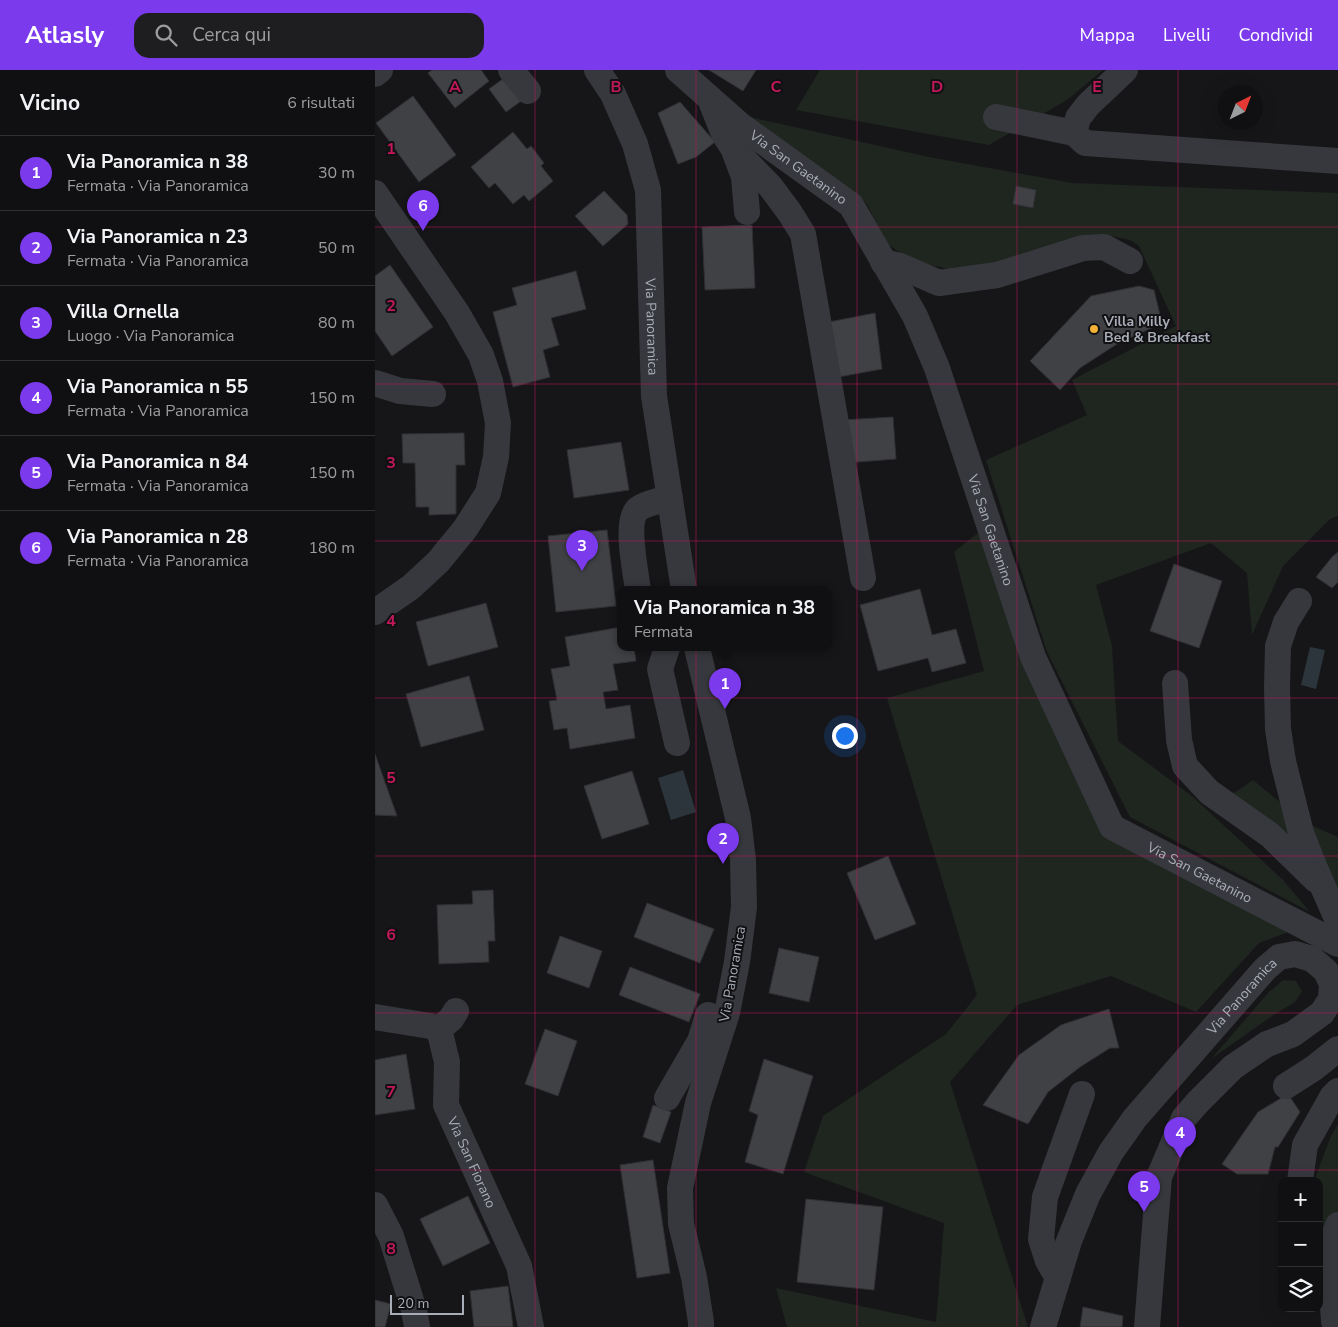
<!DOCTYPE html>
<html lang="it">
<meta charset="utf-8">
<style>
:root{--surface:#101012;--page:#1e1e20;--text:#f1f3f6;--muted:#9c9d9f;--line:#303032;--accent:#7c3aed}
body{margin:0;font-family:"Nunito Sans",sans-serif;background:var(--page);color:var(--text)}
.controls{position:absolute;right:15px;bottom:15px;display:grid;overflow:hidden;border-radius:10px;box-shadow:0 5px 20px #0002}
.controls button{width:45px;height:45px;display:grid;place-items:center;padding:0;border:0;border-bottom:1px solid var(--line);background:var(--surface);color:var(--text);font:25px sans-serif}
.compass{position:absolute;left:843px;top:15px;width:45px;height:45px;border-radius:50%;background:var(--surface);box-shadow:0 5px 20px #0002;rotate:42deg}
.scale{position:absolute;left:15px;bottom:12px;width:74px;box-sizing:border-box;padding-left:5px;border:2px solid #a8adb8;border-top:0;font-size:14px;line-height:18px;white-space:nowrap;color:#a8adb8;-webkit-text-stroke:4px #111113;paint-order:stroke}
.you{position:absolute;left:469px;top:665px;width:18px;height:18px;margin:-12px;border:4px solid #fff;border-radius:50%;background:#1a73e8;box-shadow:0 0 0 8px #1a73e833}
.badge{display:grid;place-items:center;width:32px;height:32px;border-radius:50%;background:var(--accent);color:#fff;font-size:16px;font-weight:700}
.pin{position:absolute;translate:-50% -41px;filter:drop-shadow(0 1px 2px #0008)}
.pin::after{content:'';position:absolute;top:26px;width:18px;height:15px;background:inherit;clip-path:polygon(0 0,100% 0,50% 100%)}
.popup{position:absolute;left:242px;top:516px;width:215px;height:65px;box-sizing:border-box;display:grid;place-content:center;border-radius:10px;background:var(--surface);filter:drop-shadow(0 1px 4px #0005);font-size:16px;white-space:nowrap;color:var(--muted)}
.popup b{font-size:19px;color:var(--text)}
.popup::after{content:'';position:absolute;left:50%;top:100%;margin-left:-10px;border:10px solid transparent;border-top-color:var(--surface)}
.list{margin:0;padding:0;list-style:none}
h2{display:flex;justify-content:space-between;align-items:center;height:65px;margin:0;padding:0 20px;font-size:21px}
h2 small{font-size:16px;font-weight:400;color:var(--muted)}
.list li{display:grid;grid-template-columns:32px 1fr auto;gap:15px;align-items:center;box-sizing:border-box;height:75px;padding:0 20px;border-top:1px solid var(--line)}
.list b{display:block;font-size:19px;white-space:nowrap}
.list p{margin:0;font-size:16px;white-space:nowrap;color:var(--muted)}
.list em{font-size:16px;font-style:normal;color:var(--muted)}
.icon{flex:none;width:28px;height:28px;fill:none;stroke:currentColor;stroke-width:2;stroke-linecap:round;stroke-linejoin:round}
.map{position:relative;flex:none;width:963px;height:1257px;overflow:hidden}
header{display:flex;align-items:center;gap:30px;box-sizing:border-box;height:70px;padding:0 25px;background:var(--accent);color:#fff}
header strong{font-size:24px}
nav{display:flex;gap:28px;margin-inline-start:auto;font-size:18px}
.search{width:350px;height:45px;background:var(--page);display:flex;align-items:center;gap:12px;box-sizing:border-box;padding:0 18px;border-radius:15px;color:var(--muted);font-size:19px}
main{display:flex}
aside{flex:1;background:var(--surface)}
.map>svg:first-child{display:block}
.green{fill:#1e261f}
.water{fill:#2c353c}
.building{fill:#404145;stroke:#303034}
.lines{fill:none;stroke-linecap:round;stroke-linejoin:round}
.minor{stroke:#37383d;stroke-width:26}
.grid{fill:none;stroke:#c2185b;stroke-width:1;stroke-opacity:0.55}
.poi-dot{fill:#f2b134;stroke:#111113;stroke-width:2}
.labels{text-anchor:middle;stroke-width:4;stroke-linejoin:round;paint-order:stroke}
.street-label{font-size:14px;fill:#a8adb8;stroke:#111113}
.poi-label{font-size:14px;font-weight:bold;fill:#a8adb8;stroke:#111113;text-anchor:start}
.grid-label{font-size:16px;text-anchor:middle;font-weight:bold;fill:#c2185b;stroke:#111113;stroke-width:4;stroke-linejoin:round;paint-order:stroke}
</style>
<header>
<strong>Atlasly</strong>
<div class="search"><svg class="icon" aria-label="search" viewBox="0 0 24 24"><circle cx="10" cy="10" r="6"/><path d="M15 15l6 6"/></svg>Cerca qui</div>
<nav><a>Mappa</a><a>Livelli</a><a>Condividi</a></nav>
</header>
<main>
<aside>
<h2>Vicino<small>6 risultati</small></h2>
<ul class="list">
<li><span class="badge">1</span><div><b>Via Panoramica n 38</b><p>Fermata · Via Panoramica</p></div><em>30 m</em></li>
<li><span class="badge">2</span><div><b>Via Panoramica n 23</b><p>Fermata · Via Panoramica</p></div><em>50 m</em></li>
<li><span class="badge">3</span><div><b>Villa Ornella</b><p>Luogo · Via Panoramica</p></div><em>80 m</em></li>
<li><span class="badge">4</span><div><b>Via Panoramica n 55</b><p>Fermata · Via Panoramica</p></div><em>150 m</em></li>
<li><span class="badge">5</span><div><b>Via Panoramica n 84</b><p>Fermata · Via Panoramica</p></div><em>150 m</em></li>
<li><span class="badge">6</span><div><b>Via Panoramica n 28</b><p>Fermata · Via Panoramica</p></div><em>180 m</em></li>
</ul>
</aside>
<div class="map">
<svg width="963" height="1257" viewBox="0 0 963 1257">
<rect width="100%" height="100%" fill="#161618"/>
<!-- green -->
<g class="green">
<path d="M445,0H728L692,30L614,75L421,40Z"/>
<path d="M366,45L554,87L697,113L963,123V446L955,449L908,496L877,565L872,503L836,473L721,515L737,576L743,671L818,727L908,810L935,842L755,747L672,582L611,390L712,345L697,310L801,256L764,176L755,170L731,165L603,199L579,200L555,195L527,184L511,173L493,136L486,127Z"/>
<path d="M604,462L728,764L916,861L884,873L821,942L736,906L642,935L575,1012L653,1257H412L401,1218L561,1252L569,1153L429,1102L448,1046L571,964L602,925L512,628L609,601L579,482Z"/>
<path d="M878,710L929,752L963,767V837L856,725Z"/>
<path d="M908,910L921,911L927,921L920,932L900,944L836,989L894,922Z"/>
<path d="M963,1054V1198H944V1111H939L956,1066Z"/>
</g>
<!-- water -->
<g class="water">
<path d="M935,577L950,580L941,619L926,615Z"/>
<path d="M308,700L321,742L296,750L283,708Z"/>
</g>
<!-- building -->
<g class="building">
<path d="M57,0H106L114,11L80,38L53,3Z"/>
<path d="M334,0H381L368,21Z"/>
<path d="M132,6L149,29L131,42L114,19Z"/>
<path d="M38,26L81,85L44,112L1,53Z"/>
<path d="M305,32L340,72L321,87L303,94L283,43Z"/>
<path d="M138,62L152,79L156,76L169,93L166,96L178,111L154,131L149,125L138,134L120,113L114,118L96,97Z"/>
<path d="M641,116L661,120L658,138L638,134Z"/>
<path d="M229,121L252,145L253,154L228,176L200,146Z"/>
<path d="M377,155L380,218L330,220L327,157Z"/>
<path d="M15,195L58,257L17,286L0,261V206Z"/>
<path d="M201,201L211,239L176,248L184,275L168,280L175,307L138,317L118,242L142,235L137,218Z"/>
<path d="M764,216L779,220L787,253L742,274L705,298L685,320L655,291L716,226Z"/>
<path d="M500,243L507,299L458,308L449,253Z"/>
<path d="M518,347L521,389L470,393L467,350Z"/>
<path d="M89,363L90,395H81V444L54,445V437H41L40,393H28L27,364Z"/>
<path d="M246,372L254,420L199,428L192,380Z"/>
<path d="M232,460L241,536L181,542L173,466Z"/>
<path d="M963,482V512L957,518L941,507L957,487Z"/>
<path d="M799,494L847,511L824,578L775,561Z"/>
<path d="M545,519L557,565L581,559L591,593L557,602L553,588L503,601L485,535Z"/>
<path d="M111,533L123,577L53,596L41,552Z"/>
<path d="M246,557V578H259L261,591L238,594L243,620L228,622L231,639L255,635L260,668L195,679L192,658L179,660L174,631L182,630L176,599L195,596L190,567Z"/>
<path d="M94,606L109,660L46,677L31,624Z"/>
<path d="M0,684L22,746L0,745Z"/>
<path d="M257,701L274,754L227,769L209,716Z"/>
<path d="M513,786L541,854L500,870L472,803Z"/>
<path d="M118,820L120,871H113L114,892L64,894L62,835L98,834L97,821Z"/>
<path d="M272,833L339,859L325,893L259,867Z"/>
<path d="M185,866L227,881L214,918L172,903Z"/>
<path d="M404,878L444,887L434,932L394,923Z"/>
<path d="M255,897L325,924L314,952L244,925Z"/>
<path d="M734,939L744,978H735L705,997L673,1022L653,1054L608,1035L644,985L686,955Z"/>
<path d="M170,959L202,971L183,1026L150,1014Z"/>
<path d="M31,984L40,1039L0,1045V990Z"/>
<path d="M389,989L438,1006L408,1104L370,1092L383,1045L374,1041Z"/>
<path d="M913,1024L925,1042L903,1077H900L893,1104H862L847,1094L883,1042Z"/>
<path d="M278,1035L296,1042L285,1073L268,1067Z"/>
<path d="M278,1090L295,1203L262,1208L245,1095Z"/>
<path d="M93,1126L115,1173L68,1196L45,1149Z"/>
<path d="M431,1129L508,1137L499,1220L422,1212Z"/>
<path d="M133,1216L138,1257H99L95,1221Z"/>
<path d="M0,1230L16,1234L10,1257H0Z"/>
<path d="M708,1237L748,1246L747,1257H705Z"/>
</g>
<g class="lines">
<!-- minor -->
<g class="minor">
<path d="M136,0L153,21"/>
<path id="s1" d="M222,0L238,24L260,74L273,120L279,326L309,520"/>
<path id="s2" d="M303,0L365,55L476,135L540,246L562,298L658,587L737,757L963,874"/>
<path d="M750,0L713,35L703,48L699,63L710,73L963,91"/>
<path d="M0,4L5,0"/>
<path d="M337,34L349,64L358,78L395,116L415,143L428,164L488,508"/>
<path d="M621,47L699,63"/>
<path d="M360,83L369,107L372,142"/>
<path d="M0,123L82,243L106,285L115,311L123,353L121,387L113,423L90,459L63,492L36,517L0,542"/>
<path d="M508,192L525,196L564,213L622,205L708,178L729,177L755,191"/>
<path d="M0,313L25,321L58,324"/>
<path d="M263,520C261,503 250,453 262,440C268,434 287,430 295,428"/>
<path d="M924,531L911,552L903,576L902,617L903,659L908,691L926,763L939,796L963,851"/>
<path d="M292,578L285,599L302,673"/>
<path d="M322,578L363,748L368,790L369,837L362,892L352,943L323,1033L305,1118L306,1154L319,1207L326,1252V1257"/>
<path d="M800,613L804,670L810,696L834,722L895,765L941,810"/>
<path id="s3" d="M0,947L55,956L64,959L72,992L71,1035L144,1196L156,1257"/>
<path d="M64,959L76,949L81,941"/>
<path d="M911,1016L939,998L963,979"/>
<path d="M292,1028L325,971L333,945"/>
<path d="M925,1111L930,1075L957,1027L963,1021"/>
<path d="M0,1135L16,1166L39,1240L42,1257"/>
<path d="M683,1208L673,1191L666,1169L670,1127L707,1024"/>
<path d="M959,1251L955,1195L956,1175L963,1155"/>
<path id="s4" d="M668,1257L694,1171L713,1124L736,1082L760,1048L890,899L904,887L920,884L937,889L951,901L957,914L956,929L947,943L918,964L892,974L858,997L823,1032L809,1048L784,1107L772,1257"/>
</g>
</g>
<!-- grid -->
<path class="grid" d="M160,0V1257M321,0V1257M482,0V1257M642,0V1257M803,0V1257M0,157H963M0,314H963M0,471H963M0,628H963M0,786H963M0,943H963M0,1100H963"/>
<!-- markers -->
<circle class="poi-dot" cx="719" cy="259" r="5"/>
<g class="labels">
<!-- street labels -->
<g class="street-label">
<text dy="5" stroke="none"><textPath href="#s2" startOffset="155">Via San Gaetanino</textPath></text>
<text dy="5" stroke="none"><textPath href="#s1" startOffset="268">Via Panoramica</textPath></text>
<text dy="5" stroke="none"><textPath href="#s2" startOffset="575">Via San Gaetanino</textPath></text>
<text dy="5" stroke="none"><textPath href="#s2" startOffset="995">Via San Gaetanino</textPath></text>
<text transform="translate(357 904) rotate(-80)" y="5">Via Panoramica</text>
<text dy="5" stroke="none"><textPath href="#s4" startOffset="392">Via Panoramica</textPath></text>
<text dy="5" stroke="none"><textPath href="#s3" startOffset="205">Via San Fiorano</textPath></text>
</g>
<!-- poi labels -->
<g class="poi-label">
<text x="729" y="256">Villa Milly<tspan x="729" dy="16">Bed &amp; Breakfast</tspan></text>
</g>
</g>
<g class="grid-label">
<text x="80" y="22">A</text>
<text x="241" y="22">B</text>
<text x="401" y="22">C</text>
<text x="562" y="22">D</text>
<text x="722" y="22">E</text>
<text x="16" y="84">1</text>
<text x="16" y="241">2</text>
<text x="16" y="398">3</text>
<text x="16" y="556">4</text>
<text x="16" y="713">5</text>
<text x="16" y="870">6</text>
<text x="16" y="1027">7</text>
<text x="16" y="1184">8</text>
</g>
</svg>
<div class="controls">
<button>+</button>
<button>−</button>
<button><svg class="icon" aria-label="layers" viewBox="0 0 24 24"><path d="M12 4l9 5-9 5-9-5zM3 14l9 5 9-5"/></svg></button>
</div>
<svg class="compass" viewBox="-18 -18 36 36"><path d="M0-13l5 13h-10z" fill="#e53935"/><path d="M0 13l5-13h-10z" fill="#9c9d9f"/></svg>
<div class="scale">20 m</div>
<div class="you"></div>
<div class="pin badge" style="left:350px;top:639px">1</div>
<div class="popup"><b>Via Panoramica n 38</b>Fermata</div>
<div class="pin badge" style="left:348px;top:794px">2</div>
<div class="pin badge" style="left:207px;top:501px">3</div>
<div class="pin badge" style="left:805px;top:1088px">4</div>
<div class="pin badge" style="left:769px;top:1142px">5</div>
<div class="pin badge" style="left:48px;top:161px">6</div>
</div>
</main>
